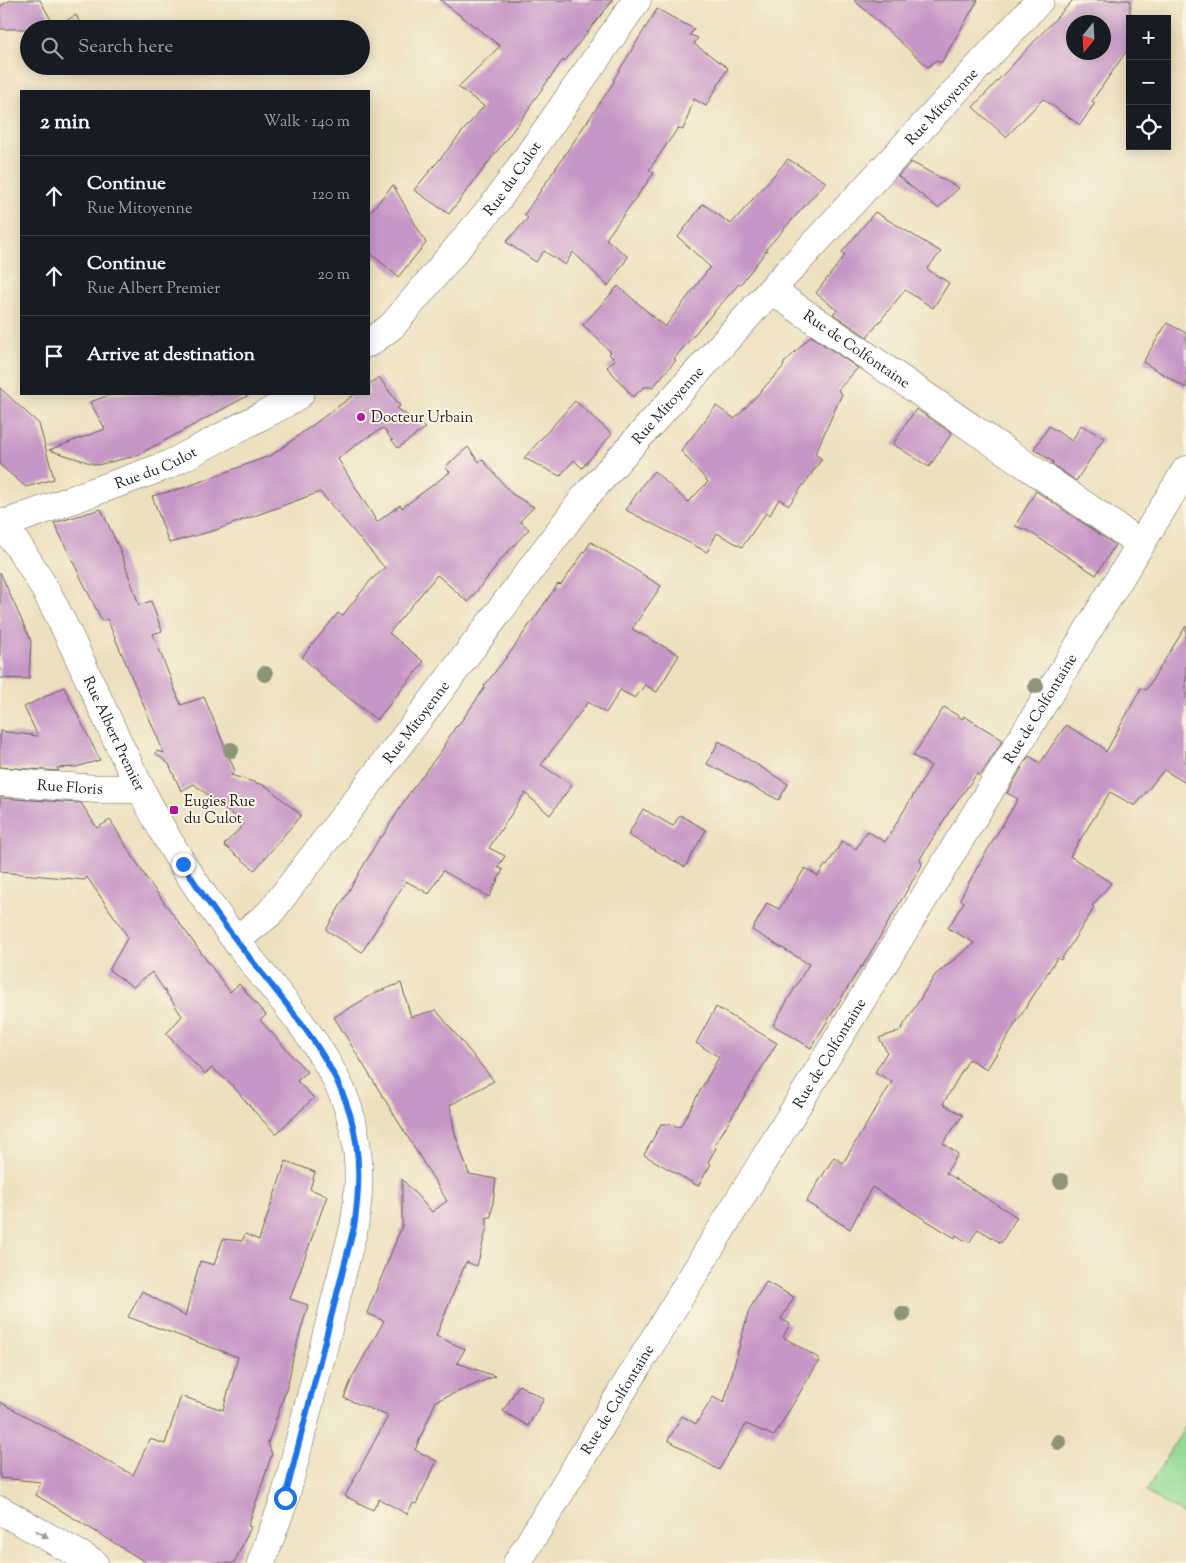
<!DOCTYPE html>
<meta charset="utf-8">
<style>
:root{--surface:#171b24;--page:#20242c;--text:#f1f3f6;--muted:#9ea1a6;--line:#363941}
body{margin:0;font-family:"Sorts Mill Goudy",serif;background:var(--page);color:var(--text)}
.controls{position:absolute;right:15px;top:15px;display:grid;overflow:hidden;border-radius:0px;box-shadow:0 2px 12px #0003}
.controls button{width:45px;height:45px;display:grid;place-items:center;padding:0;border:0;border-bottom:1px solid var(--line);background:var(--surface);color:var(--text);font:25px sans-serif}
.compass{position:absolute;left:1066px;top:15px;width:45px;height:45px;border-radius:50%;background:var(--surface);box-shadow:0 2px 12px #0003;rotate:198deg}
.stop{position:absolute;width:15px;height:15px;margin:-11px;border:4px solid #1a73e8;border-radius:50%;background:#fff}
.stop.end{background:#1a73e8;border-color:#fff;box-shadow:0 1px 5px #0008}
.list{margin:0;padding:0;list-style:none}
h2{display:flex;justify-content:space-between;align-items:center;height:65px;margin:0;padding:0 20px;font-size:21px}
h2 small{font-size:16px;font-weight:400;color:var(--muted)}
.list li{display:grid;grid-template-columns:32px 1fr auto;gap:15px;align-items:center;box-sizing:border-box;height:80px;padding:0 20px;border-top:1px solid var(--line)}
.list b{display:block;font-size:19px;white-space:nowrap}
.list p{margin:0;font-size:16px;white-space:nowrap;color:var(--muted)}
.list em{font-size:16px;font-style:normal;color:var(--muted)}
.icon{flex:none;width:28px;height:28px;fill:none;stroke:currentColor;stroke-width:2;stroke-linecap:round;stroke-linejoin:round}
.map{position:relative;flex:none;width:1186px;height:1563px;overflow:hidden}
.search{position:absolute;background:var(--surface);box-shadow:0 2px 12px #0003;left:20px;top:20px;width:350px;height:55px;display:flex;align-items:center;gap:12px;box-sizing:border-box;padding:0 18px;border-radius:28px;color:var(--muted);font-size:19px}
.panel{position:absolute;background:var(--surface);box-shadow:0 2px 12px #0003;left:20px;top:90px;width:350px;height:305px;border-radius:0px}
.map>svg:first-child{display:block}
.green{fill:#94db95;stroke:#587c58}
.building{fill:#c696c6;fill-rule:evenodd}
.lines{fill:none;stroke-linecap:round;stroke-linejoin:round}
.street-casing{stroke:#656155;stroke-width:29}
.secondary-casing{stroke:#656155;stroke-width:29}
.street{stroke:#fff;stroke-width:28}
.secondary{stroke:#fff;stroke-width:28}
.tree{fill:#8d9479}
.oneway{fill:#999}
.route{stroke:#1a73e8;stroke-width:6}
.poi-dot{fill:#b5179e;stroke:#fcf5e5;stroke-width:2}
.labels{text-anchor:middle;stroke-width:4;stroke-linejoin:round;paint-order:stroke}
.street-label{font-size:15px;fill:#1c1c1c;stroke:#fcf5e5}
.poi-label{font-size:15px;fill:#1c1c1c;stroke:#fcf5e5;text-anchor:start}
</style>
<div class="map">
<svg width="1186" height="1563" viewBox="0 0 1186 1563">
<rect width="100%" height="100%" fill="#fcf5e5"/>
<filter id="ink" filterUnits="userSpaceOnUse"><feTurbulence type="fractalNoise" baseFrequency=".02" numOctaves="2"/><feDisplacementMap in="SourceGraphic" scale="10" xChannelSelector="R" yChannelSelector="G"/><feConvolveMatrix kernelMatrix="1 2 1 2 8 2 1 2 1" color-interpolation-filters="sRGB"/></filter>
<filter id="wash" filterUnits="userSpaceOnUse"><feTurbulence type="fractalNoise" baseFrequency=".0096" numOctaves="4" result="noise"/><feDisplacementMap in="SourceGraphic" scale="20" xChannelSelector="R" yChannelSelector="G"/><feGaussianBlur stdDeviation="1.12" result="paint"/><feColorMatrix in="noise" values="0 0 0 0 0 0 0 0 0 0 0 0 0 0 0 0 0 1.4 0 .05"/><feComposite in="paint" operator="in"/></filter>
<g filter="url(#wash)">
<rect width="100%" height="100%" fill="#ece0be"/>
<!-- green -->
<path class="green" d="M1186,1425V1516L1146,1492Z"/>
<g id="blocks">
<!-- building -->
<g class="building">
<path d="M11,0H40L55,27L76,15L83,29H0V6Z"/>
<path d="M440,0H613L564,62L563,60L529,107L530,108L449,214L414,190L484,106L458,87L500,46Z"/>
<path d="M854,0H978L941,63L936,60L928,67Z"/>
<path d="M1073,0H1130V46L1092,101L1095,103L1080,125L1043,99L1006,137L973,107ZM1074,22H1104V52H1074Z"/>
<path d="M657,9L694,29L690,35L698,38L694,44L728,68L706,106L694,99L683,130L678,128L649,170L654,173L606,239L628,257L608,286L573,252L565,265L544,251L536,262L506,242L528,218L524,215L614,82V79Z"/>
<path d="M788,159L826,182L766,249L767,250L740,285L739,284L703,324L674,359L676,360L653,387H644L633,397L607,367L615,360L609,354L611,352L583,325L618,286L665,327L710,267L678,237L703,204L731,224Z"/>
<path d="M911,162L959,188L938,208L898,176Z"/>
<path d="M393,185L426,243L398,277L369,252V213Z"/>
<path d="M875,212L941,252L927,269L949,283L933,308L905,290L867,337L833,314L837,310L816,293L845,255L842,252Z"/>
<path d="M1167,323L1186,333V388L1143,362Z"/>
<path d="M811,336L858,368L838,390L842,394L815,454L822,459L789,505L779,499L770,515L766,513L742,547L717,533L707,552L626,510L643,484L654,471L688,502L708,482L681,451L716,406L735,419L783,367L784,363Z"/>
<path d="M379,377L400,406L397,408L425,428L398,448L383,428L361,441L338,459L377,522L400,505L402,508L450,472L445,467L468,447L479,462L482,459L512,494L534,507L520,521L529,529L495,566L496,567L468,602L437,575L389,633L424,662L377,720L331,684L302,657L338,613L342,616L371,580L385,568L320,492L216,530L169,543L152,496L183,488L272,455L355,394H369V384Z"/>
<path d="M0,388L39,424L54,479L26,487L0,465Z"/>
<path d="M113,394H251L136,456L97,465L49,450L105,429L90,402Z"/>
<path d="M575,401L612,434L582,468L574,460L560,476L524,458Z"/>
<path d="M916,409L952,433L929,467L893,444Z"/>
<path d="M1081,425L1104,438L1076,481L1052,464L1053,462L1034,449L1049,426L1072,441Z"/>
<path d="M1036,491L1115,545L1096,575L1028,531L1015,526Z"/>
<path d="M101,509L120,550L139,605L151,601L162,631L153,634L181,705L204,697L235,771L231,775L266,786L301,815L255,870L224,845L244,824L194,784L181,791L169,764L155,753L157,751L164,753L107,619L102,621L54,523Z"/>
<path d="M591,542L661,586L632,629L679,655L657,692L645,685L635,698L620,690L606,713L588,702L541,765L572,785L550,815L525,793L489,848L505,856L498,867L503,870L489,897L443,871L429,894L406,881L362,952L326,930L380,837H382L408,795L444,747V745L456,726L457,727L472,706L485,687L484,686L512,650L558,584L561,585Z"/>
<path d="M0,572L31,641L29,679L0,678Z"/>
<path d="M1186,626V783L1164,770L1135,806L1110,792L1070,856L1111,883L1092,906L1094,908L1061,960L1057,958L987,1069L969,1059L943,1104L963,1115L943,1143L958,1154L946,1173L1017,1217L1001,1243L978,1229L969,1243L956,1235L955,1238L872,1187L850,1229L806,1202L834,1157L843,1163L892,1082L875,1072L887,1052L879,1038L900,1031L935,975L974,943L948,928L964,902L960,899L979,864L1018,799L1007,793L1029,756L1040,763L1066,725L1101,746L1106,752L1141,688L1146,690Z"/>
<path d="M64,687L100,760L76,767L57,768L59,771L0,767V731L38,736L24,707Z"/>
<path d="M944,707L963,719L964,716L1003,740L980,776L977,774L949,812L920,859L922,865L862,967L861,966L811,1048L773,1025L809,964L752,930L767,903L779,909L805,868L818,876L825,865L827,866L842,841L856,849L867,831L885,842L931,766L913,756Z"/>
<path d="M719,741L788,784L779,800L707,764Z"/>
<path d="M0,798L81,803L97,828L110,820L147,879L230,992L239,984L266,1015L260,1020L307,1072L297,1081L314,1098L276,1134L255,1112L231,1084L212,1068L205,1074L166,1034L182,1016L152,972L133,987L109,970L128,937L87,877L85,880L0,872Z"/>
<path d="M643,809L673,826L680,815L706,830L685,867L628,835Z"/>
<path d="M401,983L411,1017L436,1010L494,1081L450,1105L455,1134L469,1174L496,1179L491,1217H487V1227L477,1266L466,1262L436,1336L465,1349L457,1363L495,1376L436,1401L415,1450L437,1461L416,1504L413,1503L407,1514L379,1499L373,1510L345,1496L388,1416L344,1398L353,1376L384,1321L367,1313L402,1226V1179L432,1212L447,1201L334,1017L377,992Z"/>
<path d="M716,1007L777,1043L714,1146L716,1148L708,1162L711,1164L698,1186L644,1155L661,1124H670L680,1127L719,1057L696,1043Z"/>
<path d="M286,1161L315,1172L310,1189L327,1196L290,1299L308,1305L293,1358L288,1384L268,1443L272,1454L248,1526L251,1527L234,1563H147L36,1495L41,1482L0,1478V1402L133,1475L150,1439L165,1444L181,1396L223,1410L238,1357L128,1317L142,1291L185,1316L200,1261L214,1265L223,1239L242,1241L245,1234L259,1240Z"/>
<path d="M766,1282L794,1297L781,1319L790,1324L783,1337L820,1359L774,1436L746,1424L719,1470L668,1440L682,1416L696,1424L713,1397L724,1403L749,1310Z"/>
<path d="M519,1385L544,1399L528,1426L503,1411Z"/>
</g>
</g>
</g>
<g filter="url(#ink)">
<use href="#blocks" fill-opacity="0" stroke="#656155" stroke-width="1"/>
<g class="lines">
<defs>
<g id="street">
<path id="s1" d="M771,290L1141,544"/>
<path id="s2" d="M369,343L392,326L496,202L637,0"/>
<path id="s3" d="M2,525L168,465L292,400L300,394"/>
<path id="s4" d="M0,782L98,789H140"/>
<path id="s5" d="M236,940L269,914L279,901L420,717L585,497L771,290L1040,0"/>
<path d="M0,1510L94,1563"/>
<path id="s6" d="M517,1563L1186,470"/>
</g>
<g id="secondary">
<path id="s7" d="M0,522C37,567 62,620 86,673C114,733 140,793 174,850C199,892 228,931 258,969C289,1007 322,1047 342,1092C361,1136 362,1181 354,1227L285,1498L261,1563"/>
</g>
</defs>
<!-- street casing -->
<use href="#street" class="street-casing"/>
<!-- secondary casing -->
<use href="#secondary" class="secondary-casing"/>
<!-- street -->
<use href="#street" class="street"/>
<!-- secondary -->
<use href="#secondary" class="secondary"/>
</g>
<!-- trees -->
<g class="tree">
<circle cx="265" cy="674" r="8"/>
<circle cx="1036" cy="686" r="8"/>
<circle cx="231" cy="750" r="8"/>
<circle cx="1061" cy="1181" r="8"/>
<circle cx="903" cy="1314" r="8"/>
<circle cx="1059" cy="1442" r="8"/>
</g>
<!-- one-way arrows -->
<defs><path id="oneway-solid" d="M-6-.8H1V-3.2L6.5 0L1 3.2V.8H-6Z" transform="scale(1.25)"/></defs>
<use class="oneway" href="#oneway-solid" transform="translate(42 1534) rotate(30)"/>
</g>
<g class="lines" filter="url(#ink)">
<!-- route -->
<path class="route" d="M183,864C206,902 233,937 261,972C295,1015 334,1060 350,1114C361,1151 360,1189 354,1227L285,1498"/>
</g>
<!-- markers -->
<g class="poi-dot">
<circle cx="361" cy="417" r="5"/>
<rect x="169" y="805" width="10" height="10" rx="2.5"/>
</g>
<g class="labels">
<!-- street labels -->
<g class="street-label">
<text dy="5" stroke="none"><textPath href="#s5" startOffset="1094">Rue Mitoyenne</textPath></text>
<text dy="5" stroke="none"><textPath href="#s2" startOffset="219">Rue du Culot</textPath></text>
<text dy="5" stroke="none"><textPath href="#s1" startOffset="104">Rue de Colfontaine</textPath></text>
<text dy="5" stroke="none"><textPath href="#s5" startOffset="689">Rue Mitoyenne</textPath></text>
<text dy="5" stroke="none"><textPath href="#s3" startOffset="164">Rue du Culot</textPath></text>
<text dy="5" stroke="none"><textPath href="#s6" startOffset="1002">Rue de Colfontaine</textPath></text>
<text dy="5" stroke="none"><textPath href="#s5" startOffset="284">Rue Mitoyenne</textPath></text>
<text dy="5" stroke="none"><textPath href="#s7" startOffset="241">Rue Albert Premier</textPath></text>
<text dy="5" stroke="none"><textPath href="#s4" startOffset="70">Rue Floris</textPath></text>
<text dy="5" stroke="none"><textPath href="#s6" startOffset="598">Rue de Colfontaine</textPath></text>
<text dy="5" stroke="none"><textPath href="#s6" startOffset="192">Rue de Colfontaine</textPath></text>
</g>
<!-- poi labels -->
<g class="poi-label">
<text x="371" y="422">Docteur Urbain</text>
<text x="184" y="806">Eugies Rue<tspan x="184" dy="17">du Culot</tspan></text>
</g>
</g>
</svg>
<div class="controls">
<button>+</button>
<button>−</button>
<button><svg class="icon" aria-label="locate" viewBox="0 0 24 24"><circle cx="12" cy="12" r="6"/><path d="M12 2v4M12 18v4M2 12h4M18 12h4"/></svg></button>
</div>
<svg class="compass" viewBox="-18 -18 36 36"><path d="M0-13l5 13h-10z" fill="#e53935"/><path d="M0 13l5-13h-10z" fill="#9ea1a6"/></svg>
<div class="stop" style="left:285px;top:1498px"></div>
<div class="stop end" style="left:183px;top:864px"></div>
<div class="search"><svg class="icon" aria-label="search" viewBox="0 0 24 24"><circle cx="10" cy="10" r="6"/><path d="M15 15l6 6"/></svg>Search here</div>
<section class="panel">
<h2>2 min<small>Walk · 140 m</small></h2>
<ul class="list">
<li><svg class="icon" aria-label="ahead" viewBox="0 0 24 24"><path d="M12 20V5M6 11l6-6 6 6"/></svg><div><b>Continue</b><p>Rue Mitoyenne</p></div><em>120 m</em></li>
<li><svg class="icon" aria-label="ahead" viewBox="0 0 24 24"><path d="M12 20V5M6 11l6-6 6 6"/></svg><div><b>Continue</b><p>Rue Albert Premier</p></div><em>20 m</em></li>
<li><svg class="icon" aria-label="arrive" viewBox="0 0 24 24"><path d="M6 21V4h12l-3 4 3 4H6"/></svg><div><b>Arrive at destination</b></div></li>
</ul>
</section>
</div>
